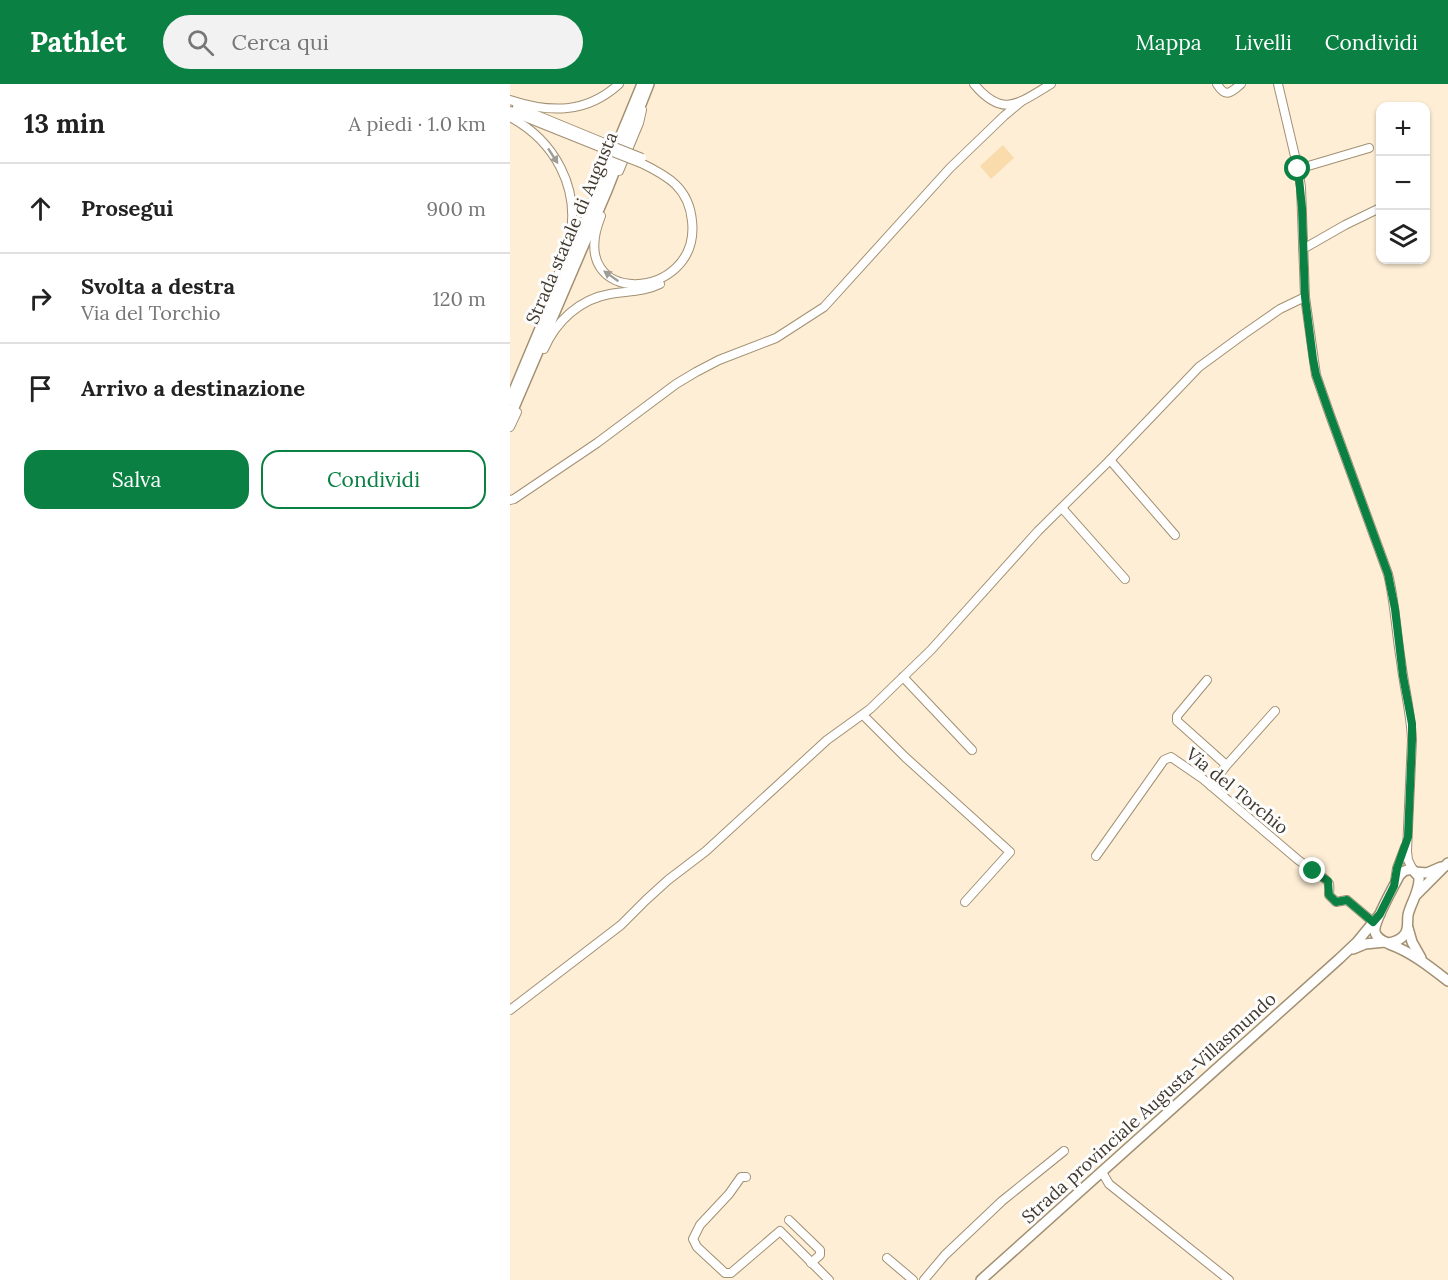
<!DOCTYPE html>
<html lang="it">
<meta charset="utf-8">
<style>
:root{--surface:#fff;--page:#f2f2f2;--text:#222;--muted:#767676;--line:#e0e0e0;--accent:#0b8043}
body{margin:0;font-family:Lora,serif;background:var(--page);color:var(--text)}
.controls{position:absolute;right:18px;top:18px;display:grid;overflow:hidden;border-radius:12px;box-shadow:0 2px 4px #0004}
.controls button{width:54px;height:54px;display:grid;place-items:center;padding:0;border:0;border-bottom:2px solid var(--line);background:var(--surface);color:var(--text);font:30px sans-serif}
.stop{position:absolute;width:18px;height:18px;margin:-14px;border:4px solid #0b8043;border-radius:50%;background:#fff}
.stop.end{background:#0b8043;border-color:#fff;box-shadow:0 2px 6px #0008}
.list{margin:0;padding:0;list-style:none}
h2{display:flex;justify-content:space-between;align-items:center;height:78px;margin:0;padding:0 24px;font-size:26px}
h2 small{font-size:20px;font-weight:400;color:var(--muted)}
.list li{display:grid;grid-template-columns:39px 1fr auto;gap:18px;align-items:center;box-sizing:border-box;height:90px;padding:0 24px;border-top:2px solid var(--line)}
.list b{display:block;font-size:22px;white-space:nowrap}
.list p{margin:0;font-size:20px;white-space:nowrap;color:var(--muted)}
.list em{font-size:20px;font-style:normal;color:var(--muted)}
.actions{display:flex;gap:12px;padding:18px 24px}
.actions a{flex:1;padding:14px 0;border:2px solid var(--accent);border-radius:18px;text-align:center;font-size:21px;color:var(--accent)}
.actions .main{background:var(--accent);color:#fff}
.icon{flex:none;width:33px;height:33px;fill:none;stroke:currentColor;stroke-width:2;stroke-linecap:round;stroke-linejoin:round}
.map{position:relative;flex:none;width:938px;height:1196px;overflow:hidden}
header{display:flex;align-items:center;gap:36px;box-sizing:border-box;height:84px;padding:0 30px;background:var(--accent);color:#fff}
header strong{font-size:28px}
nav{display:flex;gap:33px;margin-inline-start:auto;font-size:21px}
.search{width:420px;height:54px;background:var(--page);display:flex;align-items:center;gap:15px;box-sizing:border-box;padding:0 21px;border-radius:33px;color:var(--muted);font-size:22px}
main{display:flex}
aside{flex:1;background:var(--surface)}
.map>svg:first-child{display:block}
.green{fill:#fadcac}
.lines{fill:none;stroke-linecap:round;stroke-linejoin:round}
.minor-casing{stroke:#a29073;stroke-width:10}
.major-casing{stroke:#a29073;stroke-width:12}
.minor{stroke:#fff;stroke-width:8}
.major{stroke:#fff;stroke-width:9}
.minor-bridge-casing{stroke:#a29073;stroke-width:10;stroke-linecap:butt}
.minor-bridge{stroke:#fff;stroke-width:8}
.oneway{fill:#a09c96}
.route{stroke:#0b8043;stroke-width:8}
.labels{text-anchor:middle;stroke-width:6;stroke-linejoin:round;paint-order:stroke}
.street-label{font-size:18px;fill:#40392d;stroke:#fdfdfd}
</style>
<header>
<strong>Pathlet</strong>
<div class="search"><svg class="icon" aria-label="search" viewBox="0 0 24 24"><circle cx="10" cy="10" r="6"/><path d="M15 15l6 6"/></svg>Cerca qui</div>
<nav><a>Mappa</a><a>Livelli</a><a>Condividi</a></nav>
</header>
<main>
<aside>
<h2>13 min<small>A piedi · 1.0 km</small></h2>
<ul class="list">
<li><svg class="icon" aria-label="ahead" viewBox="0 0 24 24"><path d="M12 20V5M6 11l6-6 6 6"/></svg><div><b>Prosegui</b></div><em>900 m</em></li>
<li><svg class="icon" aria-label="right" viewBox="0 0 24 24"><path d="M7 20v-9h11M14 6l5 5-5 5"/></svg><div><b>Svolta a destra</b><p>Via del Torchio</p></div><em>120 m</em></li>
<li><svg class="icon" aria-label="arrive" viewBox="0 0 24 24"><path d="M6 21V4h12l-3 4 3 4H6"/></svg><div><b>Arrivo a destinazione</b></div></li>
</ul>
<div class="actions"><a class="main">Salva</a><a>Condividi</a></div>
</aside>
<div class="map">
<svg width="938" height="1196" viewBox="0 0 938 1196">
<rect width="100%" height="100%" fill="#fdeed5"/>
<!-- green -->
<path class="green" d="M493,61L504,74L481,95L470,82Z"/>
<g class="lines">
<defs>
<g id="minor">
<path d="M464,0C493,35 509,19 541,0"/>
<path d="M707,0C716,15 721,8 731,0"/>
<path d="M768,0L788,85L791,103L795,213L806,291L820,331L878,490C885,518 886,548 891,577C894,603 901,629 902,656L897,767L898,776L903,786"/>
<path d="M0,16C40,29 76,30 109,0"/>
<path d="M7,23L92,58"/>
<path d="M0,27L90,63"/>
<path d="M0,33C45,57 70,104 60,154C57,168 51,181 47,194"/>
<path d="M788,85L859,64"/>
<path d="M109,87L129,39L132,26"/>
<path d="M91,132C53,226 191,218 182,137C179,104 158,92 131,79"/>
<path d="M793,165L835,141L870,124"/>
<path d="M34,265C46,237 70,215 100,210C117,207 134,208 150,200"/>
<path d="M0,343L7,328"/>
<path d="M600,376L665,451"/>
<path d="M0,416L4,415L87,359L166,300L186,288L209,276L266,254L314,223L440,84L494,32L512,17"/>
<path d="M552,424L615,495"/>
<path d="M393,593L462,666"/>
<path d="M697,596L667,632V637L714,679L715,683L701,702"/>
<path d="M353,631L395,673L500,768L455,818"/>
<path d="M715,683L765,627"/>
<path d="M586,772L654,676L661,673L693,695L787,775C793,780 818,795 819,800C820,804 819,807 819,811L826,818L837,816L863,838"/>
<path d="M885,797L887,784L895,763"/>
<path d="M0,926L111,841L136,816L158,796L196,767L317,656L360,625L421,566L528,447L600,376L689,283L734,250L770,225L795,213"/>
<path d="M592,1088L599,1100L719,1196"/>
<path d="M236,1093H231L219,1110L190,1141L183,1155L187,1163L215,1189H221L270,1147L319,1196"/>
<path d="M279,1136L310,1166V1171L301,1179"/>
<path d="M377,1174L403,1196"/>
<path d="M414,1196L435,1171L492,1117L554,1067"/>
</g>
<g id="major">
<path d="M0,316L101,75L132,0"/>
<path d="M0,333L96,109L139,0"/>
<path d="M905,788L917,789L931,783"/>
<path d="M907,810L938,779"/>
<path d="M898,844L902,858L911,874"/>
<path d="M878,859C885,858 891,856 895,850C899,844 897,838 898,831C901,818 910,807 909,793L903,786C896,785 893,787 889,792C884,802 863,839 865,848C867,855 873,857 879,860C901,868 919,882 938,897"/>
<path d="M843,865L855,860L875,858"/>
<path d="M471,1196L829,875L847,858L870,830"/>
</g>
</defs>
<!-- minor casing -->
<use href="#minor" class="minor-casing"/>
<!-- major casing -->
<use href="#major" class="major-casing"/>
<!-- minor -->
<use href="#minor" class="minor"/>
<!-- major -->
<use href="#major" class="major"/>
<defs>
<g id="minor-bridge">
<path d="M92,58L132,74"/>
<path d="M90,63L131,79"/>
</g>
</defs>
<!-- minor-bridge casing -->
<use href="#minor-bridge" class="minor-bridge-casing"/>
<!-- minor-bridge -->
<use href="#minor-bridge" class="minor-bridge"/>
</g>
<!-- one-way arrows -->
<defs><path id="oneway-solid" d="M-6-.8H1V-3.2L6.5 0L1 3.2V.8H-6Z" transform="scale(1.5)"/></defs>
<g class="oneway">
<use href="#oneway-solid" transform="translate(43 72) rotate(57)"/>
<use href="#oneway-solid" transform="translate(101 192) rotate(-145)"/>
</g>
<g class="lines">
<!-- route -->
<path class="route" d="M788,85L792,124L795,213L803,275L806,291L820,331L878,490L885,525L893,592L902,640V656L898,753L887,784L884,802L870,830L863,838L837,816L826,818L819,811L818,797L803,787"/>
</g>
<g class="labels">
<!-- street labels -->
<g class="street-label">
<text transform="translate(62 144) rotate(-67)" y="6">Strada statale di Augusta</text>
<text transform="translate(727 707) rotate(39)" y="6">Via del Torchio</text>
<text transform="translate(639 1024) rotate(-42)" y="6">Strada provinciale Augusta-Villasmundo</text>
</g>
</g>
</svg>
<div class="controls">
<button>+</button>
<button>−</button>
<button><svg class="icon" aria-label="layers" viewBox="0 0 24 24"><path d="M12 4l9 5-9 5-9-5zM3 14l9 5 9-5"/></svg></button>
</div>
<div class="stop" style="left:788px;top:85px"></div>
<div class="stop end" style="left:803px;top:787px"></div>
</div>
</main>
